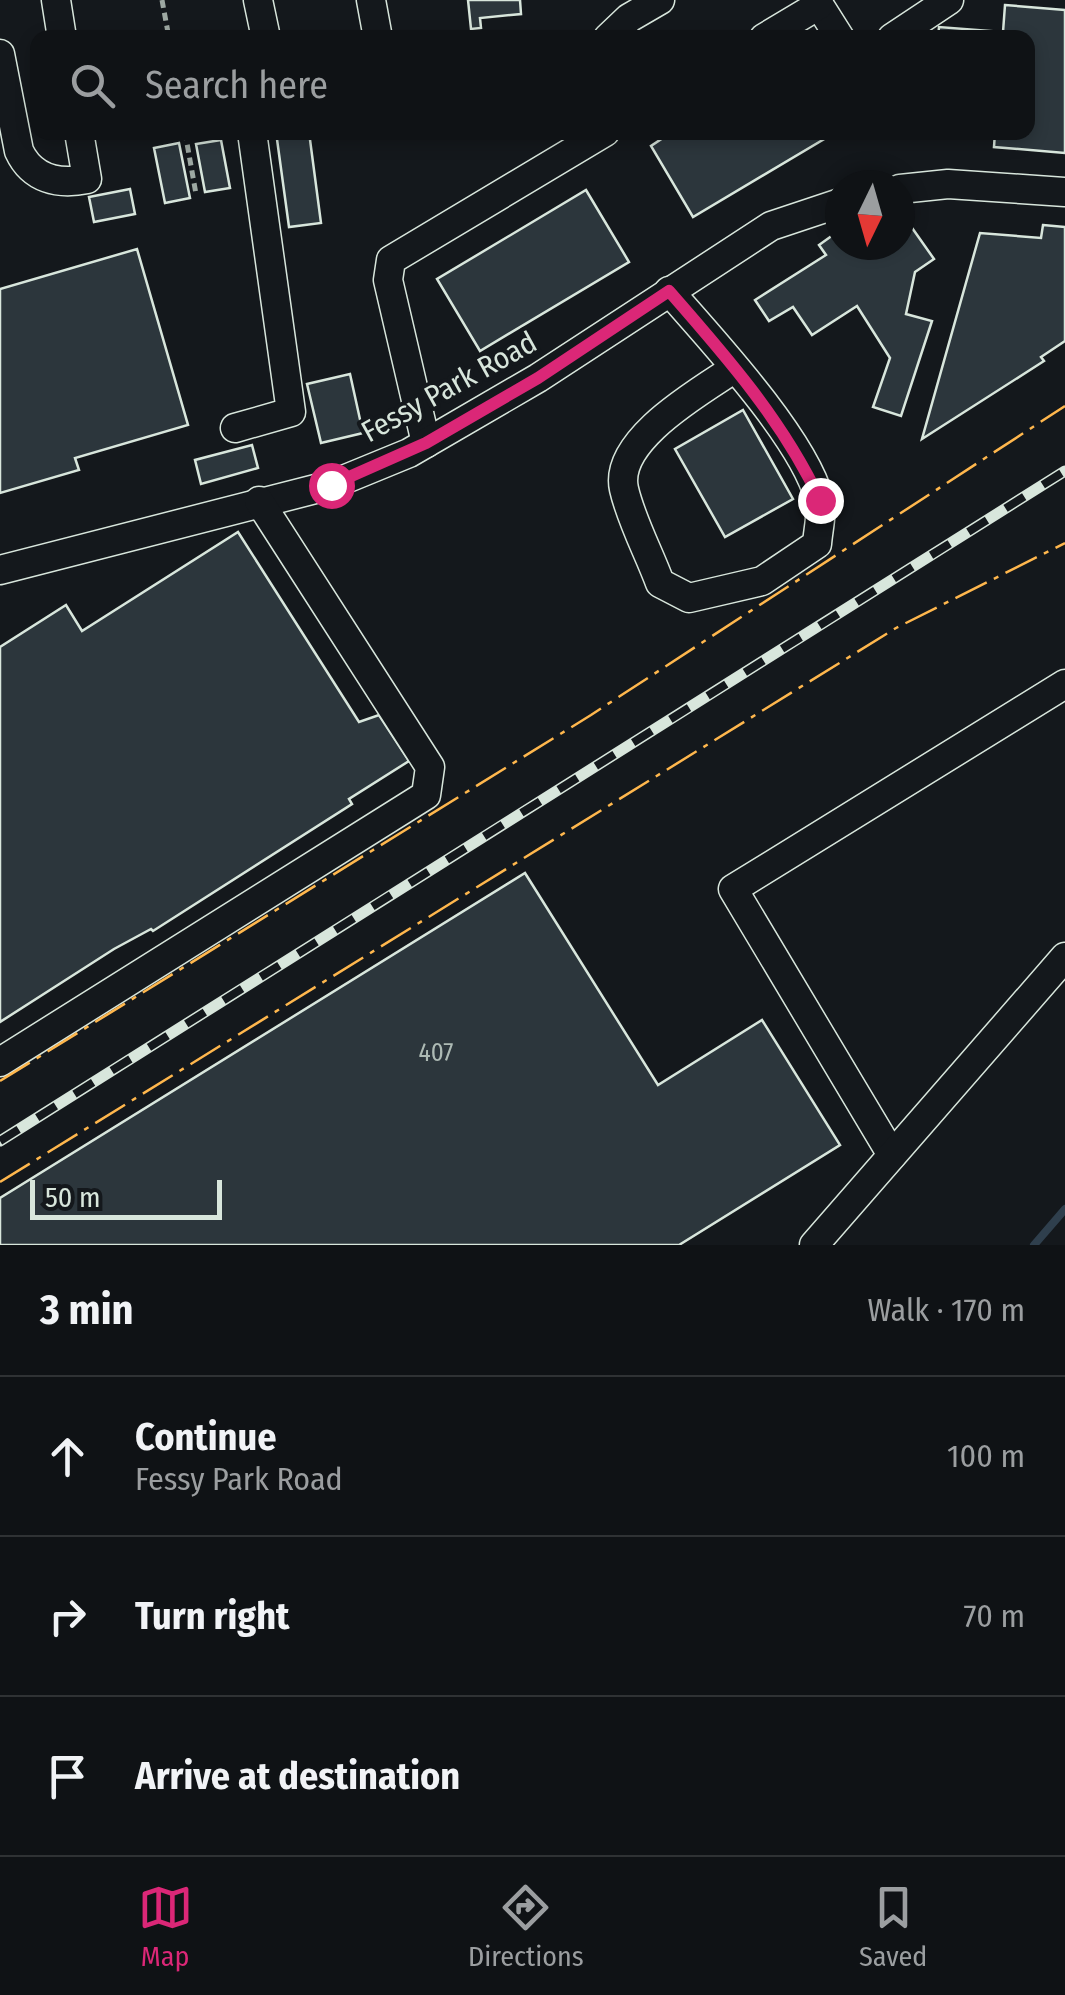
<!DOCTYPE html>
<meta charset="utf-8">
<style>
:root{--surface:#0f1215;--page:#181b1e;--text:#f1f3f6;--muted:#9b9ea0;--line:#2f3234;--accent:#db2777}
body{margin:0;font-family:"Fira Sans Condensed",sans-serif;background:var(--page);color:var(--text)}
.compass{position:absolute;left:825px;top:170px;width:90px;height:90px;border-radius:50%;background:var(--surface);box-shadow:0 5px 15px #0003;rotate:185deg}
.scale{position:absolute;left:30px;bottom:25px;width:192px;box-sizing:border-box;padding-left:10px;border:5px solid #d8e6dc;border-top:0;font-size:28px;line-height:35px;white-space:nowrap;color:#d8e6dc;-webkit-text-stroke:8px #14181c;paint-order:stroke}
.stop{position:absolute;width:30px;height:30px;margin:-22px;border:8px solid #db2777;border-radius:50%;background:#fff}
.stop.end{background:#db2777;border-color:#fff;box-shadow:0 2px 10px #0008}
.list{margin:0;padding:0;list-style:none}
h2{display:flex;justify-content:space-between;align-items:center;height:130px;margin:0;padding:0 40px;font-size:42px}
h2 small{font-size:32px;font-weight:400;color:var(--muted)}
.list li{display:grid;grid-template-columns:65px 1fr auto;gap:30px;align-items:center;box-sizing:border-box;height:160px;padding:0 40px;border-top:2px solid var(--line)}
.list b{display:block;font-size:38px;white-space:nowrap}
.list p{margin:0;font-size:32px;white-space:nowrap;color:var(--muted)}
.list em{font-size:32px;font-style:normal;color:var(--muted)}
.icon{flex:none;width:55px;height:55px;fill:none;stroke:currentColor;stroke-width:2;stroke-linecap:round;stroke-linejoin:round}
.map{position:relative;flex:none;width:1065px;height:1245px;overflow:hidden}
.search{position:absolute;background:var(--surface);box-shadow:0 5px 15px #0003;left:30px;right:30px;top:30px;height:110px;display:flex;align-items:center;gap:25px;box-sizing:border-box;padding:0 35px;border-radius:20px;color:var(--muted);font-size:38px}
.sheet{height:610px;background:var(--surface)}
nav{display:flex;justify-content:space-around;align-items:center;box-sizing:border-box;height:140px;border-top:2px solid var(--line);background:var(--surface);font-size:28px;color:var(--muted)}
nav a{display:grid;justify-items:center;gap:5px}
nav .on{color:var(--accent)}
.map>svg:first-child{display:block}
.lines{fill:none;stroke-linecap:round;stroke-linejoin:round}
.stream{stroke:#2f3f4d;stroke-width:8}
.building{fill:#2c363c;stroke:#d8e6dc;stroke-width:2.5}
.minor-casing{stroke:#d8e6dc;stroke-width:31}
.path{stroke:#9da8a2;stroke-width:5;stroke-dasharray:8 5;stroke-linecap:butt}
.minor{stroke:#14181c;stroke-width:28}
.rail-casing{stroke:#d8e6dc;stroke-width:11}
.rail{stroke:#14181c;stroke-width:8;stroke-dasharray:22;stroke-linecap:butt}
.power{stroke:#ffb74d;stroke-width:2.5;stroke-dasharray:35 8 5 8;stroke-linecap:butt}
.route{stroke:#db2777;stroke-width:12}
.labels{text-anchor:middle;stroke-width:8;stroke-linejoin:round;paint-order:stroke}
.number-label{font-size:25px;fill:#adbab4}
.street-label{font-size:30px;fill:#d8e6dc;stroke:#14181c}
</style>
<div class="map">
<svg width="1065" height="1245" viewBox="0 0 1065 1245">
<rect width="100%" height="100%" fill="#14181c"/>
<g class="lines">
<!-- stream -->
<path class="stream" d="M1034,1245L1065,1209"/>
</g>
<!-- building -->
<g class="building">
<path d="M468,0H520L521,14L480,18L481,28L471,29Z"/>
<path d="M1005,5L1065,10V153L994,147L995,132H1028V38H938L939,27L1003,32Z"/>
<path d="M276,132H309L321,223L289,227Z"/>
<path d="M672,132H836L693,217L651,146Z"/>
<path d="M221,140L230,188L205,192L196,144Z"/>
<path d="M179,143L190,198L165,203L154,148Z"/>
<path d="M130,189L135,214L94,222L89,197Z"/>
<path d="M586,190L629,262L480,351L437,279Z"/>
<path d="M903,215L934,259L915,272L906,314L932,321L901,416L873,407L890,358L857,306L812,335L793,307L769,321L755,300L826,255L819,245L840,230V245H900V217Z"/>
<path d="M1043,225L1065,227V341L1041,357L1044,361L922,439L980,233L1041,238Z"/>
<path d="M137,249L188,425L75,458L79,470L0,493V289Z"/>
<path d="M350,374L363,433L321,443L307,384Z"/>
<path d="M743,410L793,499L725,537L675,449Z"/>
<path d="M252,445L258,468L201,484L195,460Z"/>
<path d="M238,532L359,722L379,715L409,761L349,799L352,804L153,931L151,929L114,949L0,1022V647L66,605L82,631Z"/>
<path d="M525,873L658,1085L762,1020L840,1145L679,1245H0V1198Z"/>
</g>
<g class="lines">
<defs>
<g id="minor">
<path d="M56,0L62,38"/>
<path d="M258,0L266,38"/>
<path d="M371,0L378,38"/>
<path d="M816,0L840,38"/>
<path d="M608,38L629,18L660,0"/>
<path d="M764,38L819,5"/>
<path d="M892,38L949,0"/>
<path d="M0,54L19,151C32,179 58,185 87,179L79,132"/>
<path d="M900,189L948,184L1065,192"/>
<path d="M669,291C711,339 803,438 819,498C823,511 818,530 817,544L762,581L689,598L660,583C649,553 631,520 624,489C613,440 701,391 735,368"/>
<path d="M235,428L291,412L252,132"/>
<path d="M426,443L388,280L391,260L605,132"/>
<path d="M0,570L331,485L409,453L538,378L771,226L840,203"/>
<path d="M0,1062L426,795L430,767L259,501"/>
<path d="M892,1155L733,889L1065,684"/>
<path d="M814,1245L1065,957"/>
</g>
</defs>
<!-- minor casing -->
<use href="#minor" class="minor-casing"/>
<!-- path -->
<g class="path">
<path d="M162,0L169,38"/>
<path d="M185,132L196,194"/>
</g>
<!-- minor -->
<use href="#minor" class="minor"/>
<defs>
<path id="rail" d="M0,1141L1065,471"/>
</defs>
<!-- rail casing -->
<use href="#rail" class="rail-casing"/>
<!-- rail -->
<use href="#rail" class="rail"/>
<!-- power -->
<g class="power">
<path d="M0,1081L591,715L1065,406"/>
<path d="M0,1182L896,628L1065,543"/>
</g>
</g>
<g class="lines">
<!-- route -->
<path class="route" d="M331,485L426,443L538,378L669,291C726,356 783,421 820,500"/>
</g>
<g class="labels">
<!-- number labels -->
<g class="number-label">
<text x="436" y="1061">407</text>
</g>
<!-- street labels -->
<g class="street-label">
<text transform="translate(449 387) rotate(-29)" y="10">Fessy Park Road</text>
</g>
</g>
</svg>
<svg class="compass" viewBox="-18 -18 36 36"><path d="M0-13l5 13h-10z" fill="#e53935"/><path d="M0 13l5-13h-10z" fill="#9b9ea0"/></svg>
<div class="scale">50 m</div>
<div class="stop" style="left:331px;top:485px"></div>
<div class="stop end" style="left:820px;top:500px"></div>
<div class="search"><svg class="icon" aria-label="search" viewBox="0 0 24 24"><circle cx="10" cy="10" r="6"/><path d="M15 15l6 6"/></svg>Search here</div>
</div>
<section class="sheet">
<h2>3 min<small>Walk · 170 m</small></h2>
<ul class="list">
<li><svg class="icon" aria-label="ahead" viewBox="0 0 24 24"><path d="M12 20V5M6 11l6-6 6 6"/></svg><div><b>Continue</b><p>Fessy Park Road</p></div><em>100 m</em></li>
<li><svg class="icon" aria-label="right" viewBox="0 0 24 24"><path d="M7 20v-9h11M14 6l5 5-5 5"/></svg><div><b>Turn right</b></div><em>70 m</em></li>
<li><svg class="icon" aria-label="arrive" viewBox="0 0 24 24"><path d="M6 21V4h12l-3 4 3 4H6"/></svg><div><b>Arrive at destination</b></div></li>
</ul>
</section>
<nav>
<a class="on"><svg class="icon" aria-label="map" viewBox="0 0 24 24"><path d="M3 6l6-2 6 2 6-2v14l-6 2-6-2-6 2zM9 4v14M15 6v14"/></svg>Map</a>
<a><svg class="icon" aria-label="directions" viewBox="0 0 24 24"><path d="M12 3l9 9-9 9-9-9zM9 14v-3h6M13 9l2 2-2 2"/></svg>Directions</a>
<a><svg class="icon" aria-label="saved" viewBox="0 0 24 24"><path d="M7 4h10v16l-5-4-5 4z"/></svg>Saved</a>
</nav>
